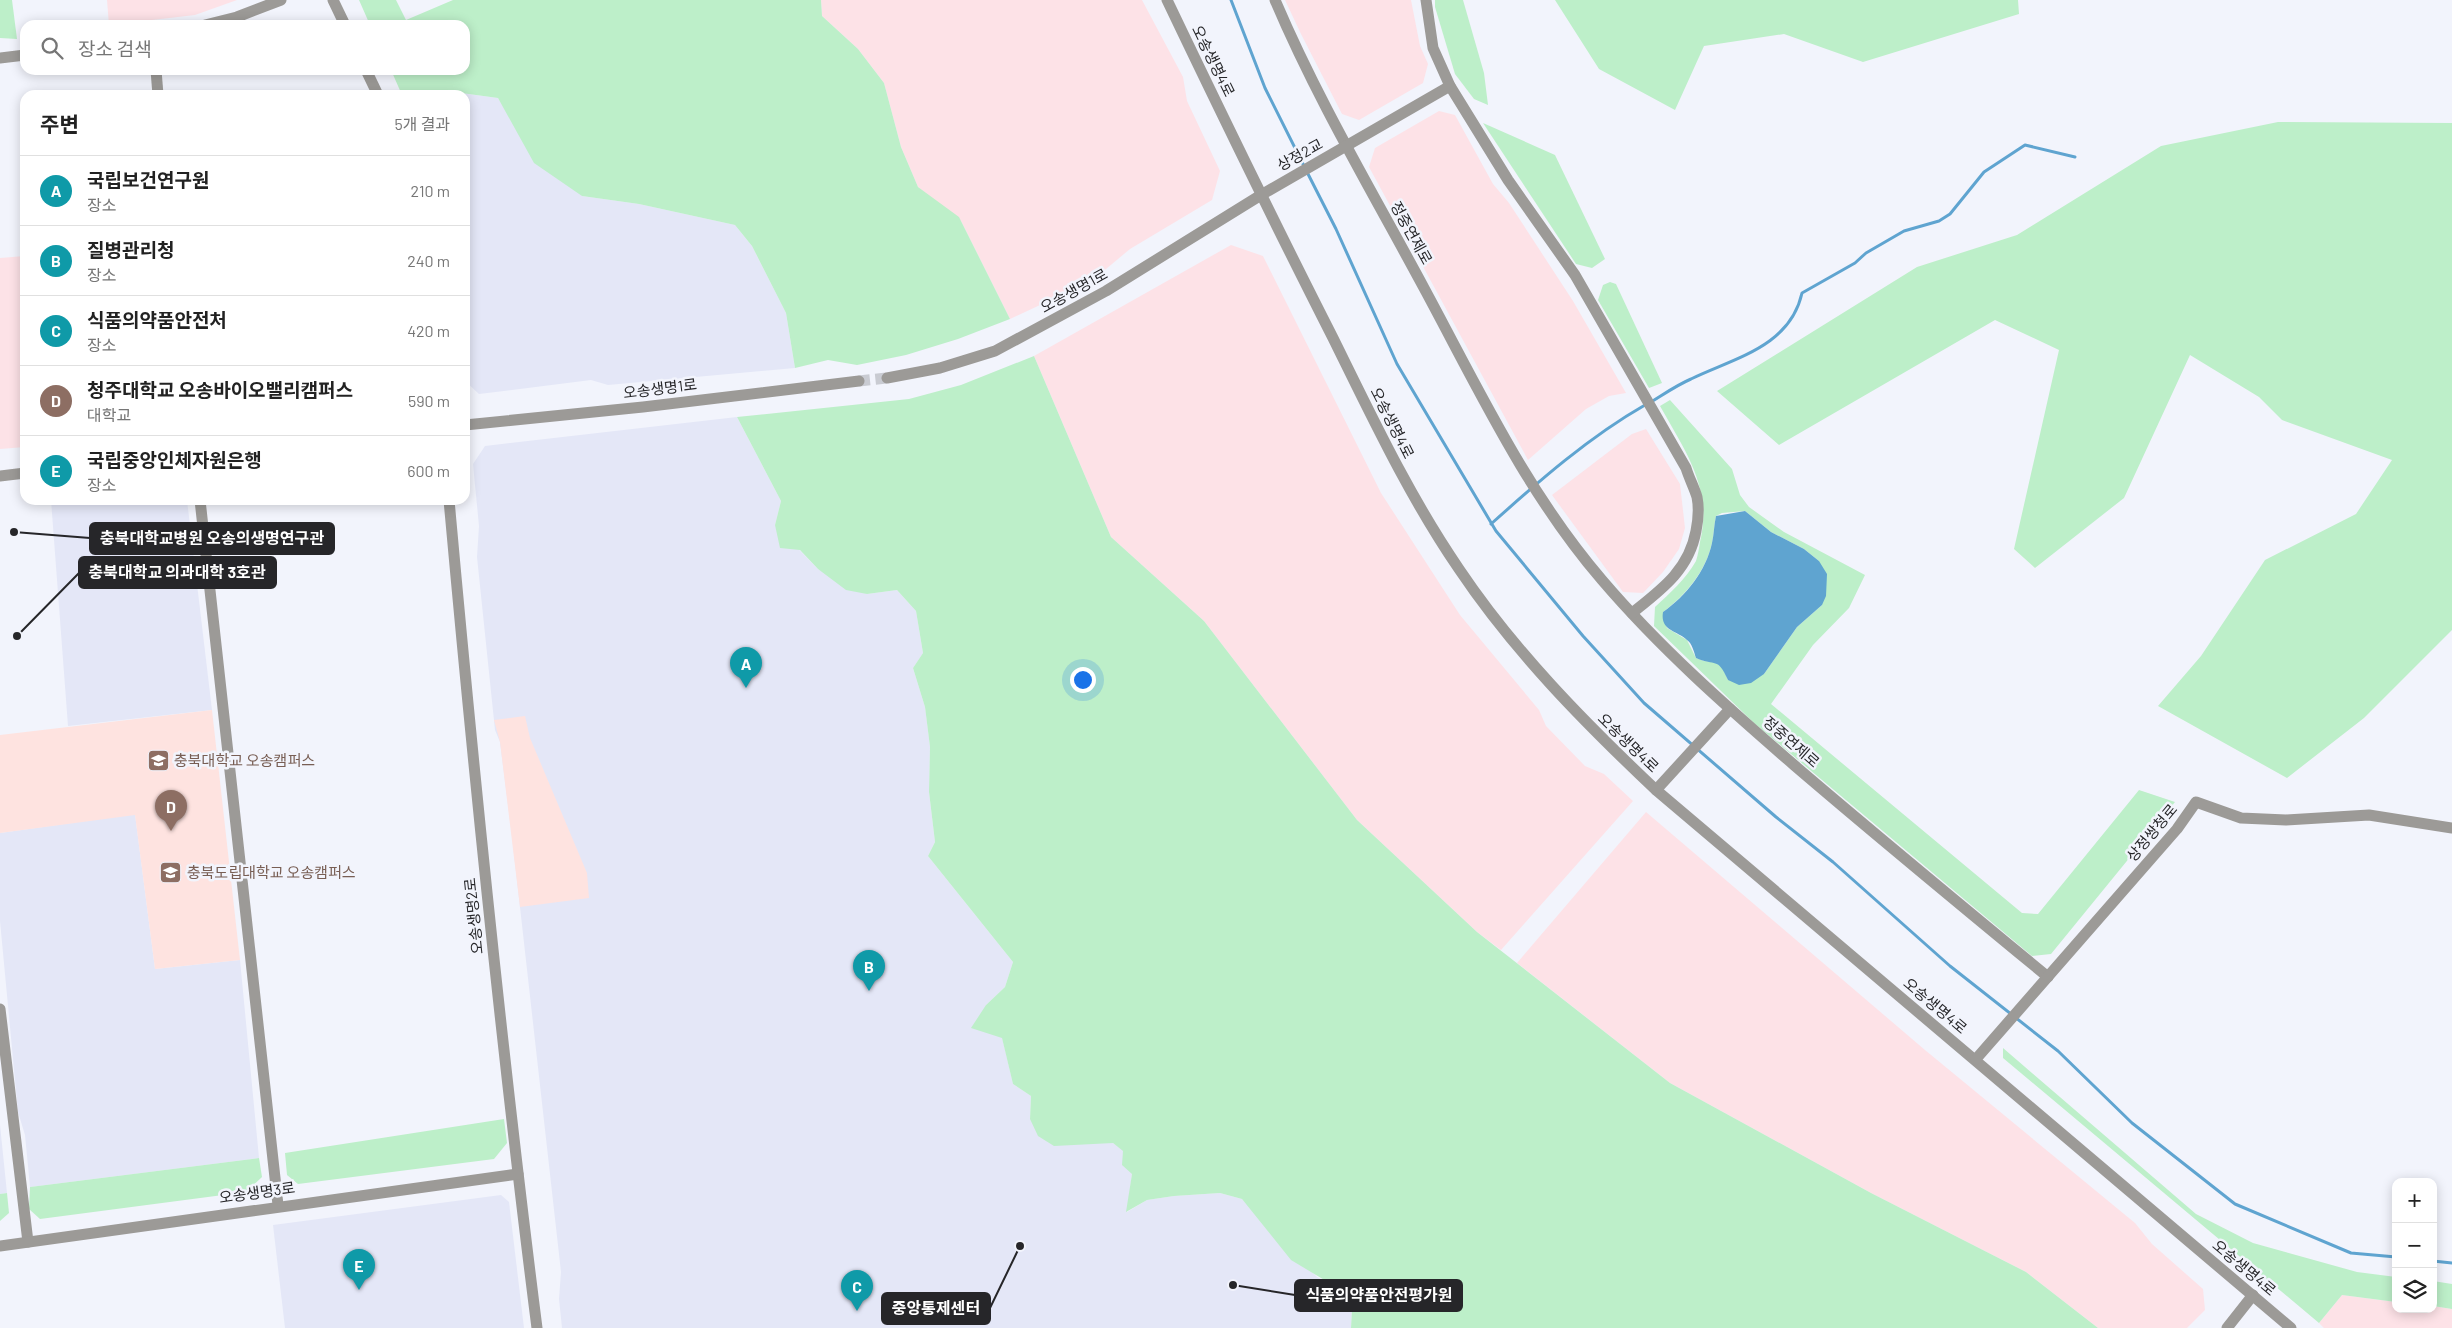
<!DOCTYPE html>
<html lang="ko">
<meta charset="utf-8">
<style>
:root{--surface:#fff;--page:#f2f2f2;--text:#222;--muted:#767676;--line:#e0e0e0;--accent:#7c3aed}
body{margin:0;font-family:Barlow,"Noto Sans KR",sans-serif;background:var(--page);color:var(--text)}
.controls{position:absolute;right:15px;bottom:15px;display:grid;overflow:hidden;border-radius:10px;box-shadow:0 2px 12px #0003}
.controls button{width:45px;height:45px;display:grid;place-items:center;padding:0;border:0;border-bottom:1px solid var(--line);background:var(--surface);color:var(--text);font:25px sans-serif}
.you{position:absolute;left:1082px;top:679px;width:18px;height:18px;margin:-12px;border:4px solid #fff;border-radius:50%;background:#1a73e8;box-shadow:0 0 0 8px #1a73e833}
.badge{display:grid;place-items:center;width:32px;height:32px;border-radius:50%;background:var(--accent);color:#fff;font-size:16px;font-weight:700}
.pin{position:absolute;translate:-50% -41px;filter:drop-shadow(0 1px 2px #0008)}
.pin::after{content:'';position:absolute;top:26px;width:18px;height:15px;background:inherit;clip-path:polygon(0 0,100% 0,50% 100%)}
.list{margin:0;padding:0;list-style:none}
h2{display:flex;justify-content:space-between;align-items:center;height:65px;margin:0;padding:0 20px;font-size:21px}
h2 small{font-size:16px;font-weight:400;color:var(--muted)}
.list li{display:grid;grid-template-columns:32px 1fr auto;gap:15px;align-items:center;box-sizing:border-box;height:70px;padding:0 20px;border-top:1px solid var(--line)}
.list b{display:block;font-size:19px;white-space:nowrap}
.list p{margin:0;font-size:16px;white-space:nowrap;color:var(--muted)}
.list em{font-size:16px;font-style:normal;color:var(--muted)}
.icon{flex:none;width:28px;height:28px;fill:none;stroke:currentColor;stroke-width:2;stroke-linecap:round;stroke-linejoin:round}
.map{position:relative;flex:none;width:2452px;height:1328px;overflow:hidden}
.search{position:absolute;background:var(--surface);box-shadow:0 2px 12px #0003;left:20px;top:20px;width:450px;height:55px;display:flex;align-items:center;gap:12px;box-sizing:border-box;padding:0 18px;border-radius:15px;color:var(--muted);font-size:19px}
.panel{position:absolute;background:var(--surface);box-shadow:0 2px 12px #0003;left:20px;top:90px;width:450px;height:415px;border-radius:15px}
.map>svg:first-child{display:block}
.built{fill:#e4e7f7}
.industrial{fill:#fde2e7}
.education{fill:#fee3e0}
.green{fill:#bdefc9;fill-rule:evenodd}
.water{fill:#5fa4d0}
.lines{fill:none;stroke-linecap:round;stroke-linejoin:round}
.stream{stroke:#5fa4d0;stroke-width:3}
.minor-tunnel{stroke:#c9cbd2;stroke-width:11;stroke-dasharray:11 5.5;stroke-linecap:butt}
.minor{stroke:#9c9a97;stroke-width:11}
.labels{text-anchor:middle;stroke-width:5;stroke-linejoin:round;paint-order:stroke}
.street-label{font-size:15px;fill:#262629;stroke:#f2f4fc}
.education-label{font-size:15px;fill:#785e54;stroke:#f2f4fc;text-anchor:start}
.leader{fill:none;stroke:#262629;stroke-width:2}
.callout-dot{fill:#262629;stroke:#f2f4fc;stroke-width:2}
.callout{fill:#262629;stroke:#262629;stroke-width:2}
.callout-label{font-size:16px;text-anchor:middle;font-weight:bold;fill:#fff}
</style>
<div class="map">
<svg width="2452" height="1328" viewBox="0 0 2452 1328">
<rect width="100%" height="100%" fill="#f2f4fc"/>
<!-- built -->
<g class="built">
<path d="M454,92L498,98L508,114L582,196L639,204L735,225L752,246L786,313L795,368L608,385L591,380L479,394L465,381V95H440Z"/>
<path d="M737,417L781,501L775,525L818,569L867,594L897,590L916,611L923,653L913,668L925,707L930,747L929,792L935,842L928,856L1013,962L1005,987L986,1005L1002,1037L1013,1084L1031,1096L1030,1119L1096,1142L1113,1143L1124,1151L1132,1174L1127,1212L1147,1200L1174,1196L1220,1193L1242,1199L1317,1277L1341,1290L1352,1309L1351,1328H562L559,1299L561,1272L512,836L500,742L495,730L477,557L479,526L473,464L485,446Z"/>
<path d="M51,500H187L212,710L68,726Z"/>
<path d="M135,814L155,969L240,960L259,1158L30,1187L25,1135L18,1112L0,921V833Z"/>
<path d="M0,1125L7,1193L0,1194Z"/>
<path d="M501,1195L509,1202L524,1328H285L273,1225Z"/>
</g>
<!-- industrial -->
<g class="industrial">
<path d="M107,0H237L195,15L109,25Z"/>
<path d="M821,0H1142L1183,77L1187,101L1220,171L1212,200L1130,249L1106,269L1070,291L1010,319L961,221L918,187L901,147L884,83L858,49L822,16Z"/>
<path d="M1285,0H1411L1420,46L1428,64L1423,83L1359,120L1342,114L1301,34Z"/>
<path d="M1439,111L1455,115L1493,184L1509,203L1573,301L1626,393L1609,396L1586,409L1528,460L1369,167L1375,148Z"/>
<path d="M1231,245L1263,256L1381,493L1460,615L1539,710L1546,726L1585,766L1604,774L1633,801L1501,950L1477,932L1357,820L1204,621L1111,537L1034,356Z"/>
<path d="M25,256V447L0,449V258Z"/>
<path d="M1646,429L1680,484L1685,528L1679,549L1663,572L1643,593L1623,592L1552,495L1632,434Z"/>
<path d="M1646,812L1925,1050L2135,1223L2152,1244L2203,1289L2205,1310L2187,1328H2098L2026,1272L1871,1193L1670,1083L1517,963Z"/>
<path d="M2342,1295L2396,1302V1309H2433V1306L2452,1309V1328H2324L2319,1323Z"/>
</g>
<!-- education -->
<g class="education">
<path d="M212,710L240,960L155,969L135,815L0,833V735Z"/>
<path d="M525,716L530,738L587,873L589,898L520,907L500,742L494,720Z"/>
</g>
<!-- green -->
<g class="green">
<path d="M0,0H12L17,39L0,38Z"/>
<path d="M359,0H396L406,20L453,0H821L822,16L858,49L884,83L901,147L918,187L959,217L1010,319L958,339L906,355L857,365L828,360L795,368L786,313L752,246L735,225L639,204L582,196L534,163L498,98L454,92L440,95H402L391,70H465V25H370Z"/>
<path d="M1435,0H1463L1484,73L1488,105L1474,99L1455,74L1435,7Z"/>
<path d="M1555,0H2018L2019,14L1863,62L1784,34L1704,46L1675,110L1599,69Z"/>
<path d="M2278,122L2452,123V630L2364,718L2287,778L2158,706L2201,656L2265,560L2356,514L2392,460L2282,420L2259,397L2190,355L2124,498L2035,568L2014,549L2059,350L1995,320L1779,445L1717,391L1917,267L2017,235L2161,146Z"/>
<path d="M1483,123L1555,155L1605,259L1592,268L1576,264Z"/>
<path d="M1610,282L1616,284L1662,383L1649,388L1598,300L1603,285Z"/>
<path d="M1034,356L1111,537L1204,621L1357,820L1477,932L1670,1083L1871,1193L2026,1272L2098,1328H1351L1352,1309L1341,1290L1291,1260L1242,1199L1220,1193L1174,1196L1147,1200L1126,1212L1132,1174L1122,1165L1123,1151L1113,1143L1054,1146L1038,1136L1030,1119L1031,1096L1013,1084L1002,1038L971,1028L986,1005L1005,987L1013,962L928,856L935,842L929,792L930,747L925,707L913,668L923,653L916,611L897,590L867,594L846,590L818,569L800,550L780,548L775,525L781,501L737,417L909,399L961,385Z"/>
<path d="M1670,400L1732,469L1740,495L1749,507L1784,532L1865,575L1849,608L1813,645L1771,704L2022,913L2038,914L2139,790L2175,802L2051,954L2032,956L1754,723L1654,626L1655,607C1670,593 1686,579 1696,561C1698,555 1699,548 1700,542C1713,488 1685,451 1660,406ZM1745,511L1771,532L1804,549L1819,561L1822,605L1797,627L1764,674L1728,680L1722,667L1716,662L1704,661L1696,658L1687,640L1667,628L1663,612C1685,596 1706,571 1712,543C1714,534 1714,525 1716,516L1722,513Z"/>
<path d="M2003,1048L2196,1214L2253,1243L2357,1272L2396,1277V1302L2342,1295L2319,1323L2003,1058Z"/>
<path d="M504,1119L507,1143L494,1159L298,1184L287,1175L285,1153Z"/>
<path d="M259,1158L262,1177L246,1192L40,1219L29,1209L30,1187Z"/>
<path d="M7,1193L9,1213L0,1221V1194Z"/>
<path d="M2433,1281L2452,1284V1309L2433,1306Z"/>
</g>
<!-- water -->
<path class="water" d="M1745,511L1771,532L1804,549L1819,561L1827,574L1826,596L1822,605L1797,627L1764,674L1751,683L1739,685L1728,680C1717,656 1716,667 1696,658C1694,652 1692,643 1687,640C1676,630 1660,631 1663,612C1686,596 1706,571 1712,543C1714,534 1714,525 1716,516Z"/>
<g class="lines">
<!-- stream -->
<g class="stream">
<path d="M1231,0L1265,88L1304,166"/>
<path d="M1307,172L1336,229L1397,364L1496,531L1583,636L1644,703L1776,817L1833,862L1950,966L2058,1051L2132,1123L2235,1204L2351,1253L2396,1257"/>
<path d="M1651,402C1664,394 1677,385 1691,379C1734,358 1790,347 1802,293L1855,263L1866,253L1904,231L1939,221L1950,214L1984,172L2025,145L2075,157"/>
<path d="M1491,524C1539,481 1589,437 1645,405"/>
<path d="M2433,1261L2452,1263"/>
</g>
<!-- minor-tunnel -->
<path class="minor-tunnel" d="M859,381L887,378"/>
<!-- minor -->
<g class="minor">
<path d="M333,0L345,25"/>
<path d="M1167,0C1221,113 1276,226 1333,338C1372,417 1409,496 1459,569C1514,651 1584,722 1656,790L2291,1328"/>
<path d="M1275,0C1317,99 1373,193 1424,288C1478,388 1527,493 1602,580C1660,648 1727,707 1794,765C1878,837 1963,907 2048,977"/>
<path d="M1426,0L1433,48L1450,86L1508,180L1575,275L1686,468C1689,478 1694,487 1697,497C1699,507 1698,521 1696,531C1689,570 1661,590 1632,613"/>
<path d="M205,25L237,17L281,0"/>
<path d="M0,58L25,55"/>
<path d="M156,70L158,95"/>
<path d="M366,70L378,95"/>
<path d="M887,378L940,368L995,351L1106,291L1261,195L1450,86"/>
<path d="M465,425L643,407L859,381"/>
<path d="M0,476L25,473"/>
<path d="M200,500L278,1205"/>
<path d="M449,500C474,777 502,1053 537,1328"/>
<path d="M1656,790L1730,709"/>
<path d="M0,1009L28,1242"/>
<path d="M1976,1059L2177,829L2196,802L2241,818L2286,820L2369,815L2452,828"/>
<path d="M0,1246L518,1174"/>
<path d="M2227,1328L2253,1295"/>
</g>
</g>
<!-- icons -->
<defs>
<symbol id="university-square" viewBox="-11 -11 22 22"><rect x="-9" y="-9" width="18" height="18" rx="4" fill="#8d6e63" stroke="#f2f4fc"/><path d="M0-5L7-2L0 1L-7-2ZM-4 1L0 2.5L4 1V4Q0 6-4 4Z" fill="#fff"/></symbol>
</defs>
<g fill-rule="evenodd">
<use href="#university-square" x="146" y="748" width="25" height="25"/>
<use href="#university-square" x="158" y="860" width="25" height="25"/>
</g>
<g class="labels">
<!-- street labels -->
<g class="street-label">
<text transform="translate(1213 61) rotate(64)" y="5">오송생명4로</text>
<text transform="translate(1300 155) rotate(-29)" y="5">상정2교</text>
<text transform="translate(1411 233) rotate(61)" y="5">정중연제로</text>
<text transform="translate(1074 291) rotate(-29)" y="5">오송생명1로</text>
<text transform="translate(660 389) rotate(-7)" y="5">오송생명1로</text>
<text transform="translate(1392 423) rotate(63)" y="5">오송생명4로</text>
<text transform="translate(1791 742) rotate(41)" y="5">정중연제로</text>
<text transform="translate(1628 743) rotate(44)" y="5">오송생명4로</text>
<text transform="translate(2152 833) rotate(-50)" y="5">상정쌍청로</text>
<text transform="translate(474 916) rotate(-96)" y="5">오송생명2로</text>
<text transform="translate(1935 1006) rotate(40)" y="5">오송생명4로</text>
<text transform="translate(257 1193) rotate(-8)" y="5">오송생명3로</text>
<text transform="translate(2244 1268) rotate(40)" y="5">오송생명4로</text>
</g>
<!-- education labels -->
<g class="education-label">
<text x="174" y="766">충북대학교 오송캠퍼스</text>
<text x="187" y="878">충북도립대학교 오송캠퍼스</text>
</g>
</g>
<!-- callouts -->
<path class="leader" d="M14 532L90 538M17 636L79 573M1233 1285L1295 1295M1020 1246L990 1308"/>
<g class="callout-dot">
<circle cx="14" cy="532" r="5"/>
<circle cx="17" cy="636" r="5"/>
<circle cx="1233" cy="1285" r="5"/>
<circle cx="1020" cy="1246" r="5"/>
</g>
<g class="callout">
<rect x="90" y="523" width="244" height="31" rx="5"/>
<rect x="79" y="557" width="197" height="31" rx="5"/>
<rect x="1295" y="1280" width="167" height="31" rx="5"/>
<rect x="882" y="1293" width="108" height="31" rx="5"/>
</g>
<g class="callout-label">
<text x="212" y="544">충북대학교병원 오송의생명연구관</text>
<text x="177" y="578">충북대학교 의과대학 3호관</text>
<text x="1379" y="1301">식품의약품안전평가원</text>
<text x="936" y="1314">중앙통제센터</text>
</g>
</svg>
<div class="controls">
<button>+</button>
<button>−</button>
<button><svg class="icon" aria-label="layers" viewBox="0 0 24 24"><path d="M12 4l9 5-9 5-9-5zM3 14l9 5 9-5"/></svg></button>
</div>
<div class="you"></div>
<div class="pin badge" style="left:746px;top:688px;background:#0f9aa8">A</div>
<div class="pin badge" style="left:869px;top:991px;background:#0f9aa8">B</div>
<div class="pin badge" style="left:857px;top:1311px;background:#0f9aa8">C</div>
<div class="pin badge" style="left:171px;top:831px;background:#8d6e63">D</div>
<div class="pin badge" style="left:359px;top:1290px;background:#0f9aa8">E</div>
<div class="search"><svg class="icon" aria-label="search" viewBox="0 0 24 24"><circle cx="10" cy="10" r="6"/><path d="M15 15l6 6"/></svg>장소 검색</div>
<section class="panel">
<h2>주변<small>5개 결과</small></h2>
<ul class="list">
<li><span class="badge" style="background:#0f9aa8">A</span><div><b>국립보건연구원</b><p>장소</p></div><em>210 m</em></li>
<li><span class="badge" style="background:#0f9aa8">B</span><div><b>질병관리청</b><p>장소</p></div><em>240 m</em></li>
<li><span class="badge" style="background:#0f9aa8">C</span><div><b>식품의약품안전처</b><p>장소</p></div><em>420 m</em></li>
<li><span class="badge" style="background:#8d6e63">D</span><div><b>청주대학교 오송바이오밸리캠퍼스</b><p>대학교</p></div><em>590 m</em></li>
<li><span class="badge" style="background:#0f9aa8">E</span><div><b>국립중앙인체자원은행</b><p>장소</p></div><em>600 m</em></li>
</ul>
</section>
</div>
